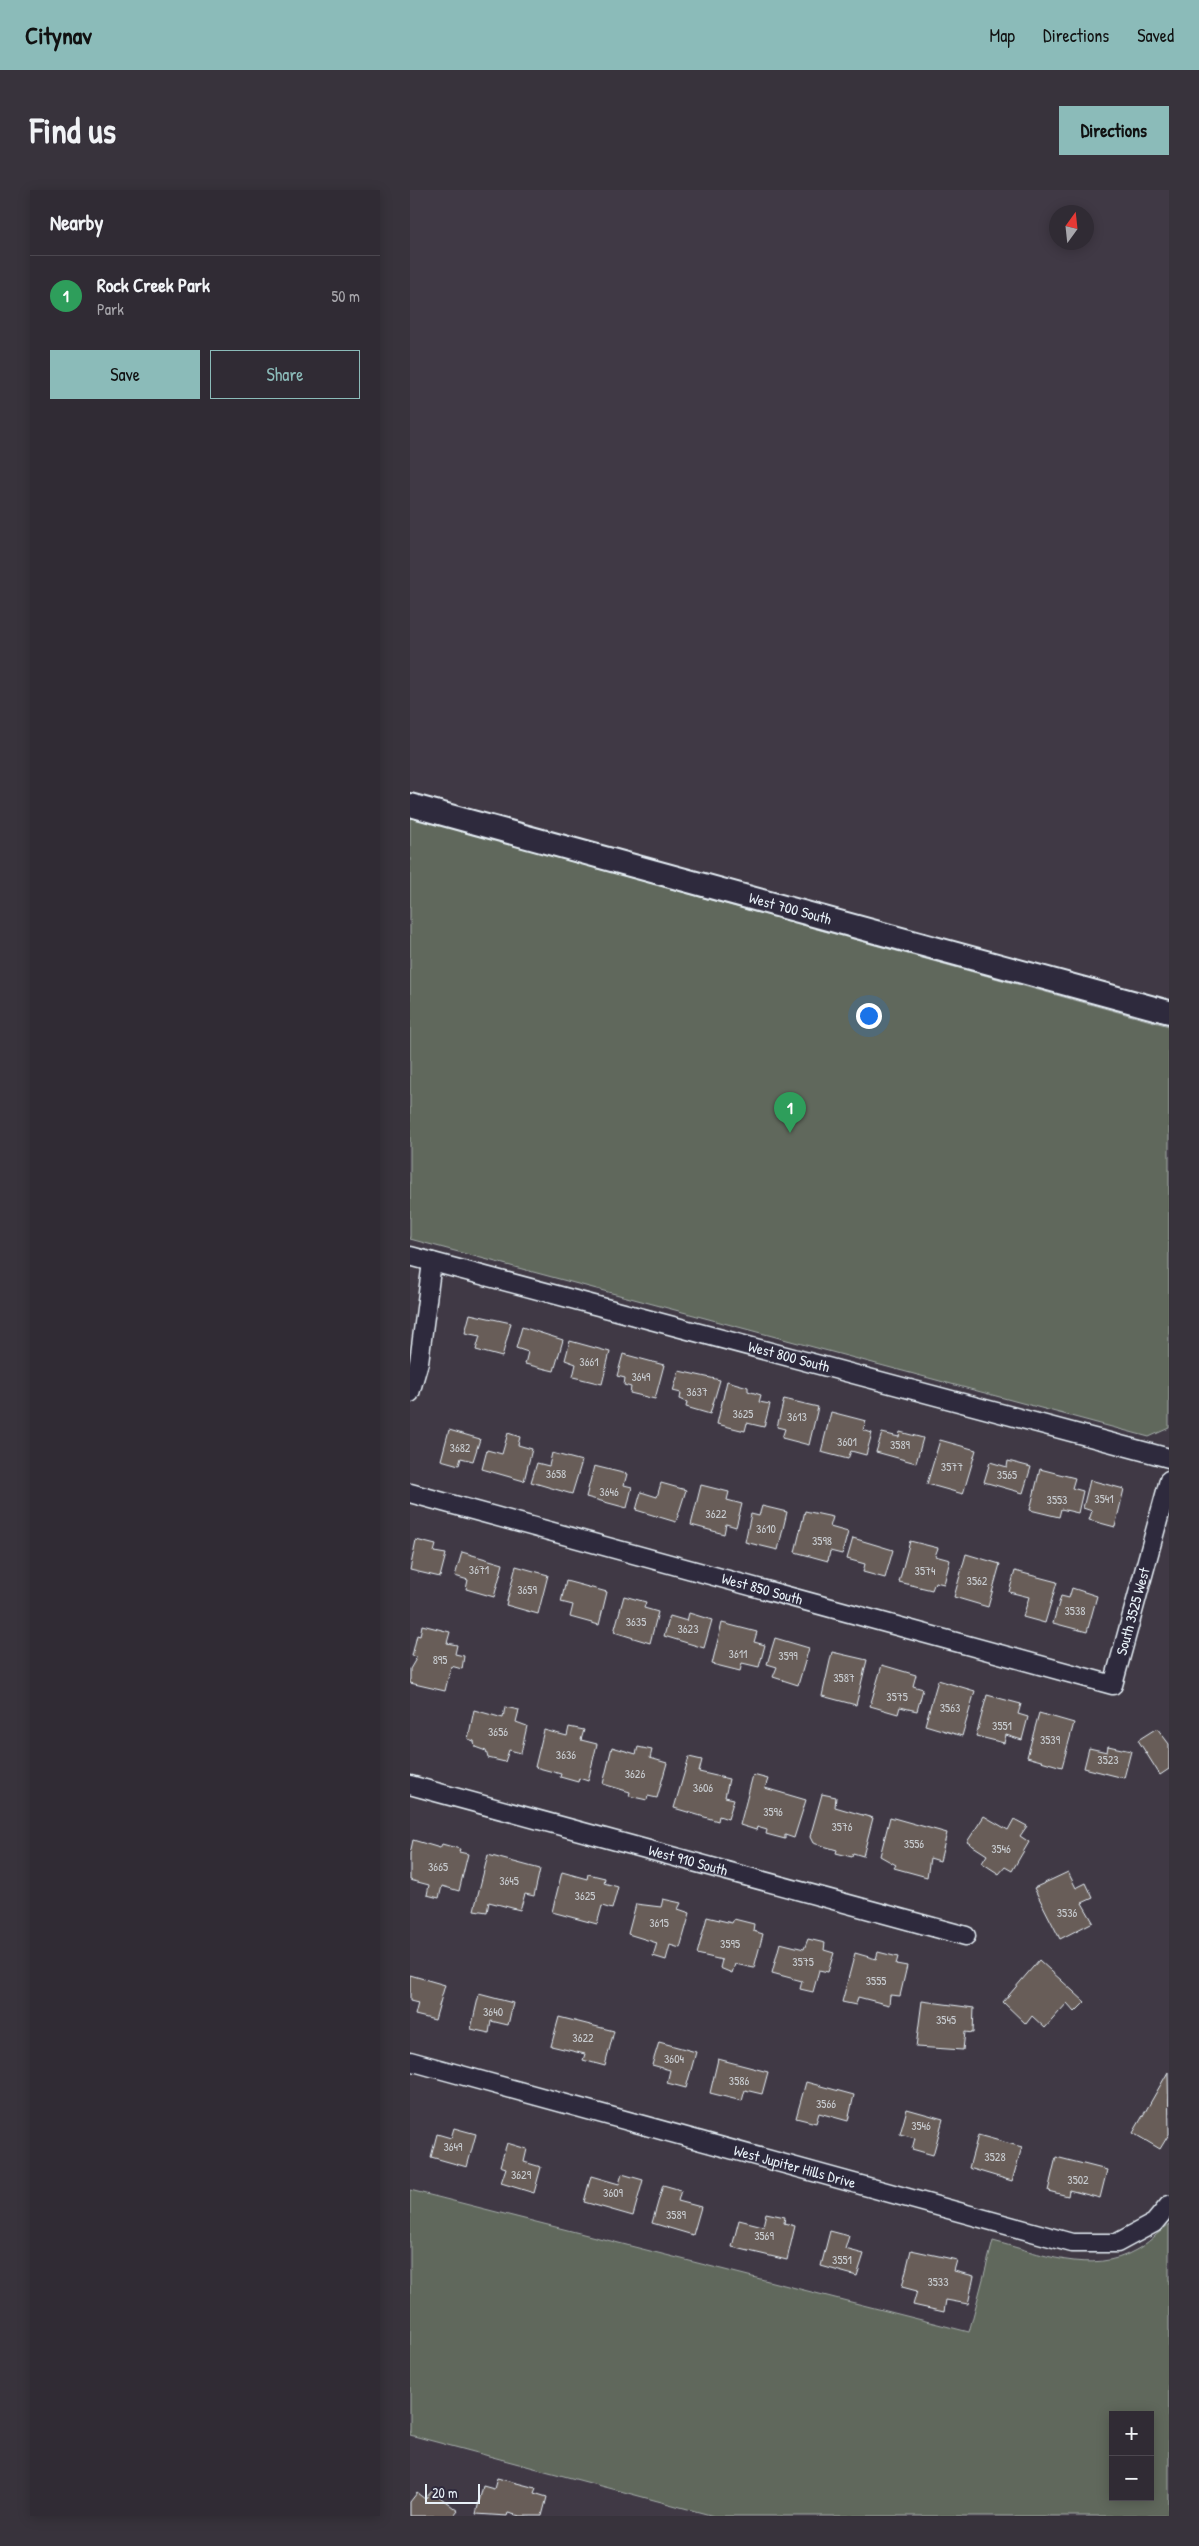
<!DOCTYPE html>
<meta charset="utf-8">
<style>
:root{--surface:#302b34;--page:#38333c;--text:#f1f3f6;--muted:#a8a7ac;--line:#4b474f;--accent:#8bbbb9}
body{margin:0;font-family:"Patrick Hand",sans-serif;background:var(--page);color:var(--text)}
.controls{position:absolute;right:15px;bottom:15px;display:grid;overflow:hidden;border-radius:0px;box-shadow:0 2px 12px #0003}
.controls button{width:45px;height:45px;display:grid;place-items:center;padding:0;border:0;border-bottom:1px solid var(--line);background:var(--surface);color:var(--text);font:25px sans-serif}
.compass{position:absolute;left:639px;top:15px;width:45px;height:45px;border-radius:50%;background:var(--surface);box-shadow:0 2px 12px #0003;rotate:15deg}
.scale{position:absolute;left:15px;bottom:12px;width:55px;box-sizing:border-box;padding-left:5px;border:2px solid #e8f1f8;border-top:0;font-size:14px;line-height:18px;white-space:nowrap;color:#e8f1f8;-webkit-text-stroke:4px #2f2a3d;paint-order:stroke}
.you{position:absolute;left:458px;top:825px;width:18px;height:18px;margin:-12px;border:4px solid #fff;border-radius:50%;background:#1a73e8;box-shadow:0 0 0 8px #1a73e833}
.badge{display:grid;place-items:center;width:32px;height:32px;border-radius:50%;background:var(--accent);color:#fff;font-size:16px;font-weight:700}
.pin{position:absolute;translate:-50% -41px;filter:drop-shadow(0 1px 2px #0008)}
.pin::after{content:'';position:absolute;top:26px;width:18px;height:15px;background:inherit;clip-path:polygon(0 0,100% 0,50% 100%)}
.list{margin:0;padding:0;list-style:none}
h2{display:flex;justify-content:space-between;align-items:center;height:65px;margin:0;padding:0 20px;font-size:21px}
h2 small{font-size:16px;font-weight:400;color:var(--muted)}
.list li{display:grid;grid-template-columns:32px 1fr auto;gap:15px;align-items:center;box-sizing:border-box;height:80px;padding:0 20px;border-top:1px solid var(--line)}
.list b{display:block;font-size:19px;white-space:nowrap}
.list p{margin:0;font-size:16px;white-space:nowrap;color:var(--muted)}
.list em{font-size:16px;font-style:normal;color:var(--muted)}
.actions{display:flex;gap:10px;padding:15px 20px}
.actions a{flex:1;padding:11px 0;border:1px solid var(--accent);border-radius:0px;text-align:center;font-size:18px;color:var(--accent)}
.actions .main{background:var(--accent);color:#111}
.map{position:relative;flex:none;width:759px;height:2326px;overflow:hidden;border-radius:0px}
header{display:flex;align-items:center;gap:30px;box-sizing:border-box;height:70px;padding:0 25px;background:var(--accent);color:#111}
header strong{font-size:24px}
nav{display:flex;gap:28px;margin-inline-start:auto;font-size:18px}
.intro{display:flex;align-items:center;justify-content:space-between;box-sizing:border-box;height:120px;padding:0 30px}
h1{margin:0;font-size:35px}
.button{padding:12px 22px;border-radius:0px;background:var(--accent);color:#111;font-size:18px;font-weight:700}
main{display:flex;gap:30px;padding:0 30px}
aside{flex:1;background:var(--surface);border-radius:0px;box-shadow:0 2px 12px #0003}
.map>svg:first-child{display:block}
.green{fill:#60685b;stroke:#a4acaa;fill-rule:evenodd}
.building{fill:#685d58;stroke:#e8f1f8}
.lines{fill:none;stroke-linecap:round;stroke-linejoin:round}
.minor-casing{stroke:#e8f1f8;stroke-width:21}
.tertiary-casing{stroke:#e8f1f8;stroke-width:26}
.minor{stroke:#2f2a3d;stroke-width:18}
.tertiary{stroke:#2f2a3d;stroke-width:22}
.labels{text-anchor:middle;stroke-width:4.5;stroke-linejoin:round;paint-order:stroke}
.number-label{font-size:12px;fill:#c8ccd0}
.street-label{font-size:15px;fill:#e8f1f8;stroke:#2f2a3d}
</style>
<header>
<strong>Citynav</strong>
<nav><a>Map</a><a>Directions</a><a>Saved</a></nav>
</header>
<div class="intro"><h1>Find us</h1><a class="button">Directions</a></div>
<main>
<aside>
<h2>Nearby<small></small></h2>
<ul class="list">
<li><span class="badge" style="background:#2e9e5b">1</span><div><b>Rock Creek Park</b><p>Park</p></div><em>50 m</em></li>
</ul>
<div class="actions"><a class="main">Save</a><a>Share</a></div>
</aside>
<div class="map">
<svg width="759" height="2326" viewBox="0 0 759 2326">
<rect width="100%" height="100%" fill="#403945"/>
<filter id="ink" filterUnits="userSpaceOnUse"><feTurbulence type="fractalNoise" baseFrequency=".02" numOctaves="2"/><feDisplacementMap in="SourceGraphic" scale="10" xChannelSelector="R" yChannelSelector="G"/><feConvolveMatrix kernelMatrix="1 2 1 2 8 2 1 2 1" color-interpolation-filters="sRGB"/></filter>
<g filter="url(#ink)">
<!-- green -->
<g class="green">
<path d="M0,627L759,836V1238L739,1247L0,1049Z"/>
<path d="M0,2000L559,2142L583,2051C629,2063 681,2086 726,2060C737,2054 748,2043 759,2034V2326H304L0,2245ZM703,2225H740V2307H703Z"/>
</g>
<!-- building -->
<g class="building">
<path d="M60,1124L101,1133L92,1167L66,1160L70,1146L55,1143Z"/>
<path d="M112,1137L153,1150L144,1181L115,1174L118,1162L106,1158Z"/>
<path d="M160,1151L200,1162L192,1194L163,1187L166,1174L155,1170Z"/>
<path d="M213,1164L254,1175L245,1209L220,1203L221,1197L214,1195L215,1188L207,1186Z"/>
<path d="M269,1181L310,1190L300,1224L276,1217L277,1212L270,1209L271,1203L263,1201Z"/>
<path d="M317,1191L338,1197V1201L351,1205L349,1212L360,1214L354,1237L337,1233L335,1241L307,1234Z"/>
<path d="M374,1209L408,1217L399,1255L372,1248L375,1239L367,1237Z"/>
<path d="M421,1222L456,1231L453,1240L462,1243L456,1265L441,1261L438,1269L411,1262Z"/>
<path d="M39,1240L70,1249L63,1271L51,1268L49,1275L31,1270Z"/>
<path d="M490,1242L513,1248L506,1273L466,1262L472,1243L489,1247Z"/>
<path d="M98,1243L110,1247L108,1255L122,1259L114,1291L72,1279L77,1260L92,1264Z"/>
<path d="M530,1250L566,1260L553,1304L517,1294Z"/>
<path d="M142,1263L172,1271L162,1304L121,1292L127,1273L139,1276Z"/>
<path d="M598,1271L621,1277L613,1303L574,1292L580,1272L597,1277Z"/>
<path d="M184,1276L217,1284L214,1295L222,1297L217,1318L176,1307Z"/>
<path d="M630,1279L665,1288L662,1298L673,1301L668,1323L651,1319L649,1327L620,1320Z"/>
<path d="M680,1290L714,1299L705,1337L679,1330L682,1321L673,1318Z"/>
<path d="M251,1293L276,1300L266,1332L226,1320L231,1302L247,1307Z"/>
<path d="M291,1295L319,1302L317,1310L332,1314L326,1337L316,1334L314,1344L281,1335Z"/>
<path d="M352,1316L377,1322L368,1360L335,1352L341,1324L349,1326Z"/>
<path d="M395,1321L423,1327L420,1337L438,1342L432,1364L420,1361L418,1371L385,1362Z"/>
<path d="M443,1348L483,1360L475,1388L453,1382L455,1374L437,1369Z"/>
<path d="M6,1350L26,1355L24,1362L36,1364L30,1387L0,1380Z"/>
<path d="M500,1351L528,1358L525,1366L540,1370L534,1394L525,1392L522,1400L489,1392Z"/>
<path d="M52,1362L93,1374L84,1407L56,1399L58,1390L45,1386Z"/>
<path d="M556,1364L590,1374L578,1417L544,1407Z"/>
<path d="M106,1376L138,1385L128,1424L96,1415Z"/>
<path d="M605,1381L647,1392L635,1433L613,1427L619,1407L599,1402Z"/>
<path d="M156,1391L197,1402L189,1435L160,1427L163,1415L151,1412Z"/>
<path d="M662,1398L687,1406L677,1442L643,1433L651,1406L659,1408Z"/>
<path d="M214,1406L236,1412L234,1418L248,1422L240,1453L204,1442Z"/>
<path d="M279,1423L302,1430L294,1458L254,1446L260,1426L277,1431Z"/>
<path d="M312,1433L347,1442L344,1452L355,1455L349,1477L332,1473L330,1481L302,1474Z"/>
<path d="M12,1435L40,1442L37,1453L47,1455L45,1464L54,1466L52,1479L41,1476L35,1501L0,1493V1479L7,1467L2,1466L7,1445L10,1446Z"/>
<path d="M365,1448L399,1458L388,1495L363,1487L367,1477L357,1474Z"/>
<path d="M422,1462L457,1470L446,1515L412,1506Z"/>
<path d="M472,1475L506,1485L503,1496L513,1499L507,1521L490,1517L488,1524L460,1516Z"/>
<path d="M528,1490L565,1501L552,1546L515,1535Z"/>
<path d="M577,1505L611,1514L608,1524L618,1527L612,1550L596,1545L594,1553L566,1546Z"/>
<path d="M95,1517L109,1520L106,1532L117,1536L111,1563L99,1560L95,1572L78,1568L76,1561L65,1557L64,1551L58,1549L64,1520L93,1528Z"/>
<path d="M629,1523L664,1533L652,1577L617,1567Z"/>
<path d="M159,1537L174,1540L171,1550L187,1554L178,1591L169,1588L168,1592L150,1587L151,1584L125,1577L134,1540L157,1546Z"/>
<path d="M747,1538L759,1554V1579L750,1585L728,1550Z"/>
<path d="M698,1556L721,1561L714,1588L674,1578L679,1558L697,1562Z"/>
<path d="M202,1557L226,1564L228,1557L242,1560L240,1568L257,1573L247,1608L238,1606L237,1610L219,1606L220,1602L193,1594Z"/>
<path d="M279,1567L292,1570L289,1582L319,1589L315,1607L324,1609L318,1629L309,1626L308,1631L264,1618Z"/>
<path d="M343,1585L358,1589L355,1598L396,1610L384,1648L375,1645V1649L356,1644L357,1640L347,1637L346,1640L330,1635Z"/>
<path d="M412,1604L426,1607L425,1617L463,1628L453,1666L443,1663L442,1667L426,1663L427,1660L403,1653L400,1647Z"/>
<path d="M574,1626L598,1640L604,1629L617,1636L610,1646L619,1652L602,1681L595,1677L589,1684L572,1673L577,1665L557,1652Z"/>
<path d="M480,1627L537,1643L530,1671L520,1668L517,1687L484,1678L486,1675L470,1666Z"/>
<path d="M3,1650L30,1658L32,1654L50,1659L49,1662L58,1664L49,1701L32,1696L29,1708L17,1705L19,1695L0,1690V1664Z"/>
<path d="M78,1665L130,1679L124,1706L115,1704L110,1720L79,1712L77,1722L64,1720Z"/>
<path d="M152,1682L177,1689L178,1684L195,1688L194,1693L208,1697L202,1719L192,1716L187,1734L142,1722Z"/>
<path d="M658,1682L666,1698L676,1693L683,1708L672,1713L683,1732L650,1749L624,1698Z"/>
<path d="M253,1709L271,1713L268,1719L280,1723L270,1758L260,1755L256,1770L243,1766L247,1753L218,1744L226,1714L251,1717Z"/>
<path d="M297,1727L322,1733L324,1729L344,1734L343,1741L353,1744L344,1778L325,1774L322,1783L310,1778L312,1770L287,1764Z"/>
<path d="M398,1749L415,1753L414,1760L424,1763L418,1782L409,1780L403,1802L390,1799L392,1791L362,1783L370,1753L394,1759Z"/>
<path d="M468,1762L488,1767L486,1774L497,1776L490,1806L480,1805L479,1815L448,1807L446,1815L432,1812L445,1763L466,1769Z"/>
<path d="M629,1770L675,1812L665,1822L657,1813L635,1838L622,1826L616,1834L593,1812Z"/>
<path d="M0,1785L35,1795L25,1830L5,1825L8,1813L0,1811Z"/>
<path d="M69,1804L103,1813L98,1835L81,1831L79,1843L61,1839Z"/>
<path d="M512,1811L564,1818L563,1843L555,1842L553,1860L506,1857Z"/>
<path d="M149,1827L204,1841L195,1876L173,1870L175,1864L141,1856Z"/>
<path d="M249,1852L286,1862L276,1898L257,1893L260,1880L242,1875Z"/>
<path d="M308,1869L358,1882L352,1904L335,1900L332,1911L300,1903Z"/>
<path d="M758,1882L759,1944L750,1959L723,1943Z"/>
<path d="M396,1892L444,1905L438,1931L409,1923L406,1933L386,1928Z"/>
<path d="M497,1919L533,1929L523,1965L502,1959L505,1948L490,1944Z"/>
<path d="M44,1938L66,1944L57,1977L21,1967L27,1944L41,1948Z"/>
<path d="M568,1945L612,1957L602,1991L559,1978Z"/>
<path d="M97,1953L117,1959L114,1972L131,1977L124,2003L91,1993L96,1978L90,1976Z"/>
<path d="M646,1967L697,1980L690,2008L659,2000L658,2006L638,2001Z"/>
<path d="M212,1984L233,1990L223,2026L174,2012L181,1986L209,1994Z"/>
<path d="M253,1995L271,2000L268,2011L291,2017L283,2045L242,2033Z"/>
<path d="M356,2023L375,2027L374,2033L385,2036L377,2070L322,2057L329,2030L353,2036Z"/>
<path d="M420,2041L439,2046L435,2059L454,2064L447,2086L411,2076Z"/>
<path d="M501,2060L547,2070L544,2081L564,2086L558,2114L536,2110L534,2122L503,2115L507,2101L492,2097Z"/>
<path d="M87,2288L126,2298L124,2303L137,2307L132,2326H110L98,2323L97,2326L66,2324L73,2296L84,2299Z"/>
<path d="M22,2301L48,2321L44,2326H0V2312L7,2303L15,2309Z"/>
</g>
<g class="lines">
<defs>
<g id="minor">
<path id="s1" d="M0,1066L759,1268"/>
<path d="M0,1203L9,1172L22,1072"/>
<path id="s2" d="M0,1303L703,1495L759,1290"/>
<path id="s3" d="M0,1595L556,1746"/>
<path id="s4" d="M0,1871L662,2053H707L744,2033L759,2015"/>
</g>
<g id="tertiary">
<path id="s5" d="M0,615L759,822"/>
</g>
</defs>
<!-- minor casing -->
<use href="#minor" class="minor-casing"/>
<!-- tertiary casing -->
<use href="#tertiary" class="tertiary-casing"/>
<!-- minor -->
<use href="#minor" class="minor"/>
<!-- tertiary -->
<use href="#tertiary" class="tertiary"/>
</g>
</g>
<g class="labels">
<!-- number labels -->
<g class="number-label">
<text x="179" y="1176">3661</text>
<text x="231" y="1191">3649</text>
<text x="287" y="1206">3637</text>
<text x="333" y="1228">3625</text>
<text x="387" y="1231">3613</text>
<text x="437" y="1256">3601</text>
<text x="490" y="1259">3589</text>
<text x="50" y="1262">3682</text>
<text x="542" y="1281">3577</text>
<text x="146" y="1288">3658</text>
<text x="597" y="1289">3565</text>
<text x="199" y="1306">3646</text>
<text x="694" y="1313">3541</text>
<text x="647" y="1314">3553</text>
<text x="306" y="1328">3622</text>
<text x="356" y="1343">3610</text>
<text x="412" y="1355">3598</text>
<text x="69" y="1384">3671</text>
<text x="515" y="1385">3574</text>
<text x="567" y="1395">3562</text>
<text x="117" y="1404">3659</text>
<text x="665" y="1425">3538</text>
<text x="226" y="1436">3635</text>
<text x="278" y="1443">3623</text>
<text x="328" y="1468">3611</text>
<text x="378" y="1470">3599</text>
<text x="30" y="1474">895</text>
<text x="434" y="1492">3587</text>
<text x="487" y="1511">3575</text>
<text x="540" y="1522">3563</text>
<text x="592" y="1540">3551</text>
<text x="88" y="1546">3656</text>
<text x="640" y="1554">3539</text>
<text x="156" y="1569">3636</text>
<text x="698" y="1574">3523</text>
<text x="225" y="1588">3626</text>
<text x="293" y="1602">3606</text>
<text x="363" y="1626">3596</text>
<text x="432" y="1641">3576</text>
<text x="504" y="1658">3556</text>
<text x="591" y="1663">3546</text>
<text x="28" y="1681">3665</text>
<text x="99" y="1695">3645</text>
<text x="175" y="1710">3625</text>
<text x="657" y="1727">3536</text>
<text x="249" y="1737">3615</text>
<text x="320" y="1758">3595</text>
<text x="393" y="1776">3575</text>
<text x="466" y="1795">3555</text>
<text x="83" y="1826">3640</text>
<text x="536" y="1834">3545</text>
<text x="173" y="1852">3622</text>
<text x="264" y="1873">3604</text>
<text x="329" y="1895">3586</text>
<text x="416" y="1918">3566</text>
<text x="511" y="1940">3546</text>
<text x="43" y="1961">3649</text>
<text x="585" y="1971">3528</text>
<text x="111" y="1989">3629</text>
<text x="668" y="1994">3502</text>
<text x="203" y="2007">3609</text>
<text x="266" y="2029">3589</text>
<text x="354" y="2050">3569</text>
<text x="432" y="2074">3551</text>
<text x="528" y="2096">3533</text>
</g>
<!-- street labels -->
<g class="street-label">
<text dy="5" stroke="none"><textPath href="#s5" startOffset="394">West 700 South</textPath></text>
<text dy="5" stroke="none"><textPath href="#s1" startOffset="392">West 800 South</textPath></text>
<text dy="5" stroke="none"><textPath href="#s2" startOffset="365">West 850 South</textPath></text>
<text dy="5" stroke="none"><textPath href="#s2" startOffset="805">South 3525 West</textPath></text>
<text dy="5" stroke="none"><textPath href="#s3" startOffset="288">West 910 South</textPath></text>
<text dy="5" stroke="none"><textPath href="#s4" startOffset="399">West Jupiter Hills Drive</textPath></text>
</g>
</g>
</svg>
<div class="controls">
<button>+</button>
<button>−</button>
</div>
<svg class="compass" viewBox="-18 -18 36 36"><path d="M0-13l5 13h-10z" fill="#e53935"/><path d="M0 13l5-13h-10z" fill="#a8a7ac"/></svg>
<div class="scale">20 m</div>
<div class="you"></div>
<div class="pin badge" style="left:380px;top:943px;background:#2e9e5b">1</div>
</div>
</main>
